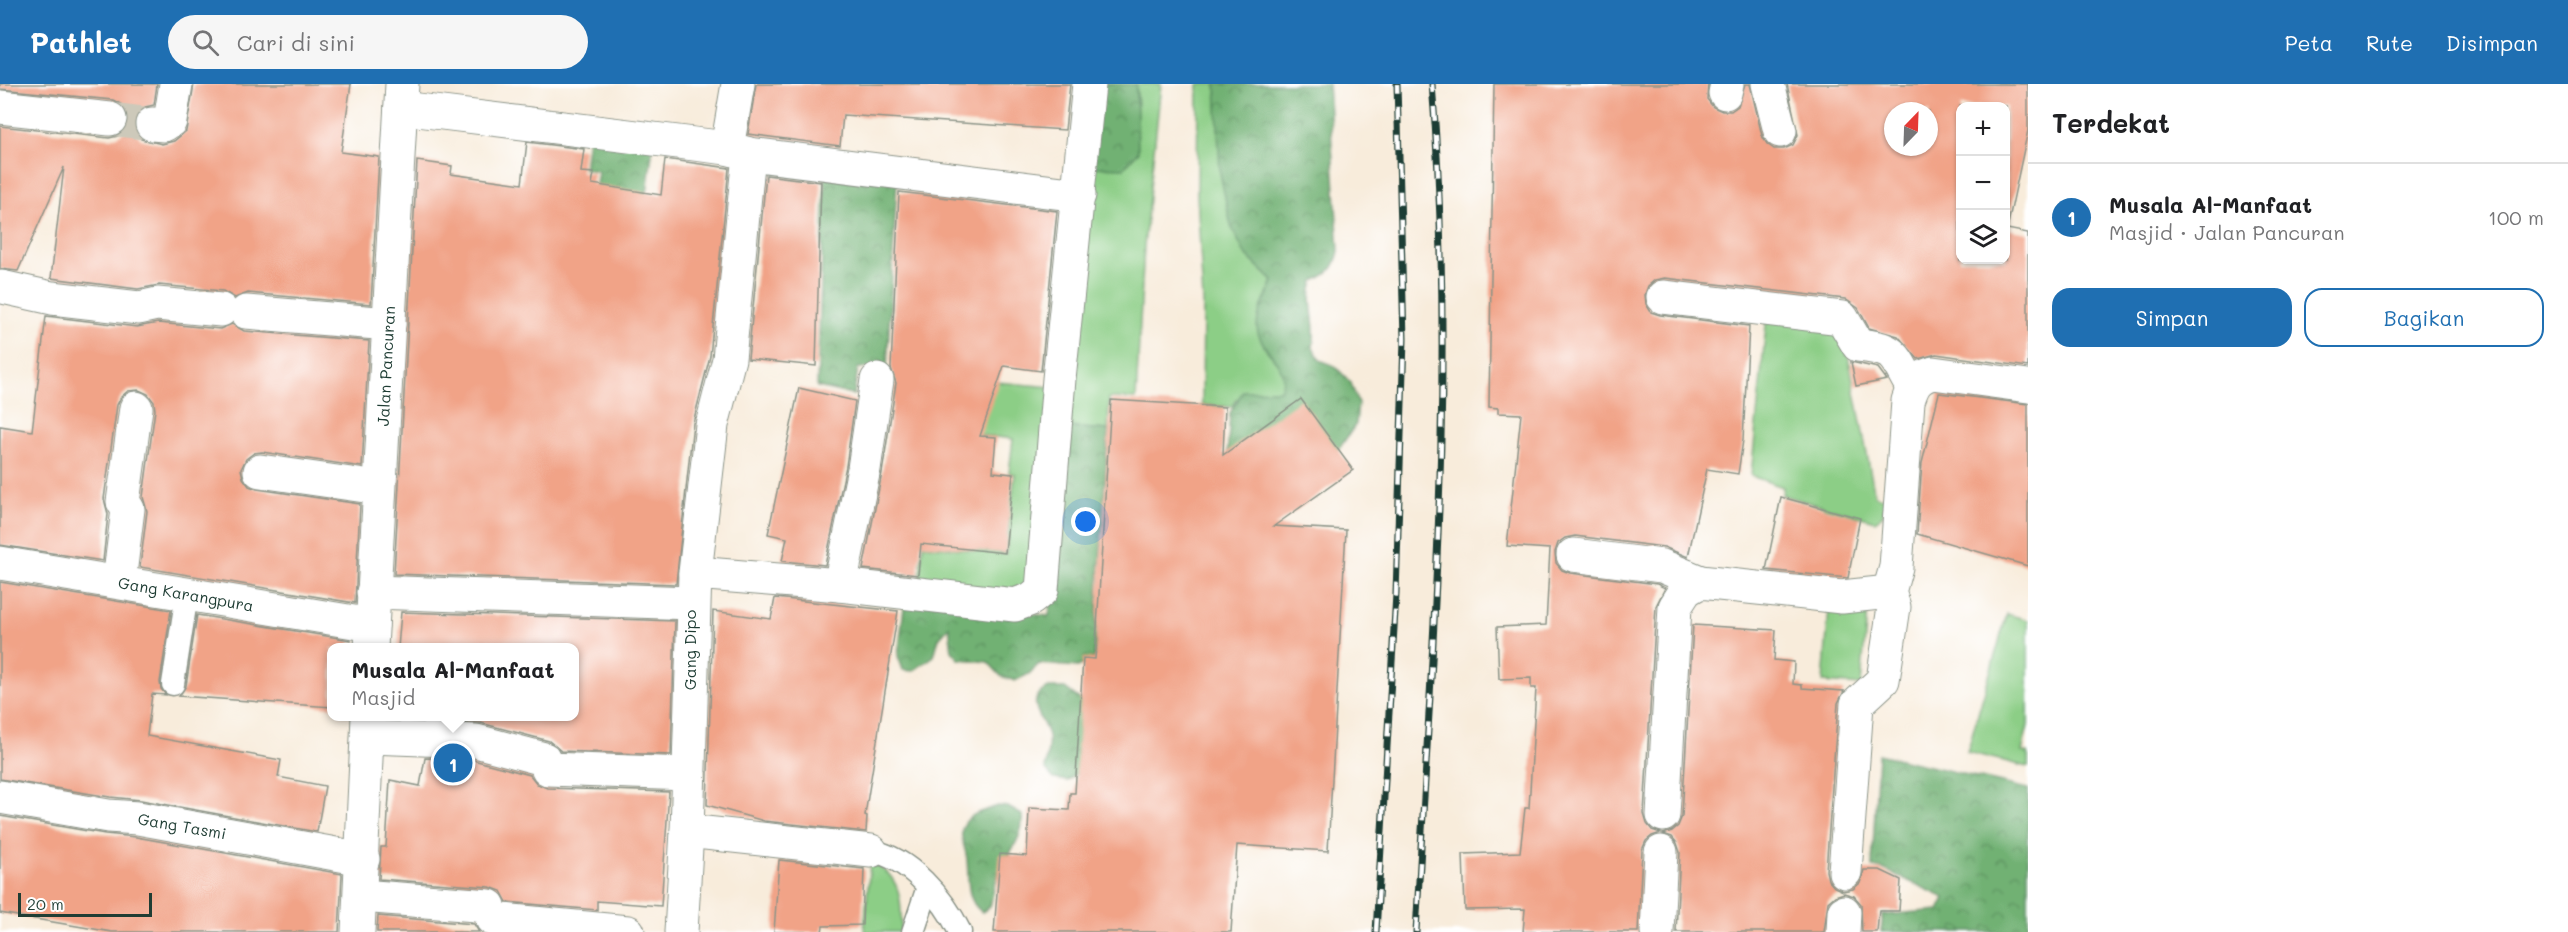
<!DOCTYPE html>
<html lang="id">
<meta charset="utf-8">
<style>
:root{--surface:#fff;--page:#f6f6f6;--text:#202124;--muted:#757577;--line:#e0e0e0;--accent:#1f6fb2}
body{margin:0;font-family:Mali,sans-serif;background:var(--page);color:var(--text)}
.controls{position:absolute;right:18px;top:18px;display:grid;overflow:hidden;border-radius:12px;box-shadow:0 2px 4px #0004}
.controls button{width:54px;height:54px;display:grid;place-items:center;padding:0;border:0;border-bottom:2px solid var(--line);background:var(--surface);color:var(--text);font:30px sans-serif}
.compass{position:absolute;left:1884px;top:18px;width:54px;height:54px;border-radius:50%;background:var(--surface);box-shadow:0 2px 4px #0004;rotate:23deg}
.scale{position:absolute;left:18px;bottom:15px;width:134px;box-sizing:border-box;padding-left:6px;border:3px solid #1f3d34;border-top:0;font-size:16px;line-height:21px;white-space:nowrap;color:#1f3d34;-webkit-text-stroke:4px #fff;paint-order:stroke}
.you{position:absolute;left:1086px;top:438px;width:21px;height:21px;margin:-15px;border:4px solid #fff;border-radius:50%;background:#1a73e8;box-shadow:0 0 0 9px #1a73e833}
.badge{display:grid;place-items:center;width:39px;height:39px;border-radius:50%;background:var(--accent);color:#fff;font-size:20px;font-weight:700}
.pin{position:absolute;translate:-50% -50%;border:3px solid #fff;box-shadow:0 2px 6px #0006}
.popup{position:absolute;left:327px;top:559px;width:252px;height:78px;box-sizing:border-box;display:grid;place-content:center;border-radius:12px;background:var(--surface);filter:drop-shadow(0 2px 4px #0005);font-size:20px;white-space:nowrap;color:var(--muted)}
.popup b{font-size:22px;color:var(--text)}
.popup::after{content:'';position:absolute;left:50%;top:100%;margin-left:-12px;border:12px solid transparent;border-top-color:var(--surface)}
.list{margin:0;padding:0;list-style:none}
h2{display:flex;justify-content:space-between;align-items:center;height:78px;margin:0;padding:0 24px;font-size:26px}
h2 small{font-size:20px;font-weight:400;color:var(--muted)}
.list li{display:grid;grid-template-columns:39px 1fr auto;gap:18px;align-items:center;box-sizing:border-box;height:108px;padding:0 24px;border-top:2px solid var(--line)}
.list b{display:block;font-size:22px;white-space:nowrap}
.list p{margin:0;font-size:20px;white-space:nowrap;color:var(--muted)}
.list em{font-size:20px;font-style:normal;color:var(--muted)}
.actions{display:flex;gap:12px;padding:18px 24px}
.actions a{flex:1;padding:14px 0;border:2px solid var(--accent);border-radius:18px;text-align:center;font-size:21px;color:var(--accent)}
.actions .main{background:var(--accent);color:#fff}
.icon{flex:none;width:33px;height:33px;fill:none;stroke:currentColor;stroke-width:2;stroke-linecap:round;stroke-linejoin:round}
.map{position:relative;flex:none;width:2028px;height:848px;overflow:hidden}
header{display:flex;align-items:center;gap:36px;box-sizing:border-box;height:84px;padding:0 30px;background:var(--accent);color:#fff}
header strong{font-size:28px}
nav{display:flex;gap:33px;margin-inline-start:auto;font-size:21px}
.search{width:420px;height:54px;background:var(--page);display:flex;align-items:center;gap:15px;box-sizing:border-box;padding:0 21px;border-radius:33px;color:var(--muted);font-size:22px}
main{display:flex}
aside{flex:1;background:var(--surface)}
.map>svg:first-child{display:block}
.grass{fill:#8cce86;stroke:#56865d;stroke-width:1.5}
.forest{fill:url(#forest-crowns);stroke:#487754;stroke-width:1.5}
.building{fill:#f1a387;fill-rule:evenodd}
.lines{fill:none;stroke-linecap:round;stroke-linejoin:round}
.street-tunnel{stroke:#cdc9ba;stroke-width:33;stroke-dasharray:33 16;stroke-linecap:butt}
.lane-casing{stroke:#8c9488;stroke-width:25}
.street-casing{stroke:#8c9488;stroke-width:35}
.lane{stroke:#fff;stroke-width:22}
.street{stroke:#fff;stroke-width:33}
.rail-casing{stroke:#1f3d34;stroke-width:7}
.rail{stroke:#fff;stroke-width:4.5;stroke-dasharray:14;stroke-linecap:butt}
.labels{text-anchor:middle;stroke-width:4.5;stroke-linejoin:round;paint-order:stroke}
.street-label{font-size:16px;fill:#1f3d34;stroke:#fff}
</style>
<header>
<strong>Pathlet</strong>
<div class="search"><svg class="icon" aria-label="search" viewBox="0 0 24 24"><circle cx="10" cy="10" r="6"/><path d="M15 15l6 6"/></svg>Cari di sini</div>
<nav><a>Peta</a><a>Rute</a><a>Disimpan</a></nav>
</header>
<main>
<div class="map">
<svg width="2028" height="848" viewBox="0 0 2028 848">
<defs>
<pattern id="forest-crowns" width="20" height="18" patternUnits="userSpaceOnUse" patternTransform="scale(1.5)"><rect width="20" height="18" fill="#71b173"/><path d="M2 6a3 3 0 1 1 6 0M12 15a3 3 0 1 1 6 0" fill="none" stroke="#5c915f"/></pattern>
</defs>
<rect width="100%" height="100%" fill="#fff"/>
<filter id="ink" filterUnits="userSpaceOnUse"><feTurbulence type="fractalNoise" baseFrequency=".0167" numOctaves="2"/><feDisplacementMap in="SourceGraphic" scale="12" xChannelSelector="R" yChannelSelector="G"/><feConvolveMatrix kernelMatrix="1 2 1 2 8 2 1 2 1" color-interpolation-filters="sRGB"/></filter>
<filter id="wash" filterUnits="userSpaceOnUse"><feTurbulence type="fractalNoise" baseFrequency=".008" numOctaves="4" result="noise"/><feDisplacementMap in="SourceGraphic" scale="24" xChannelSelector="R" yChannelSelector="G"/><feGaussianBlur stdDeviation="1.35" result="paint"/><feColorMatrix in="noise" values="0 0 0 0 0 0 0 0 0 0 0 0 0 0 0 0 0 1.4 0 .05"/><feComposite in="paint" operator="in"/></filter>
<g filter="url(#wash)">
<rect width="100%" height="100%" fill="#f8ecdb"/>
<!-- grass -->
<g class="grass">
<path d="M1136,0H1161L1144,162L1136,315L1109,314L1108,346L1066,343L1091,83L1138,20Z"/>
<path d="M1198,0H1216L1220,49L1245,170L1273,197L1261,225L1264,263L1284,287L1285,296L1280,306L1260,307L1236,315L1232,323L1202,321L1203,218L1197,111Z"/>
<path d="M1767,231L1830,240L1848,271L1875,412L1886,415L1883,431L1875,437L1782,411L1783,403L1751,392Z"/>
<path d="M943,293L1052,303L1026,508L919,501L923,461L1006,470L1015,390L1009,389L1013,355L936,346Z"/>
<path d="M1829,524L1867,527L1861,601L1823,598Z"/>
<path d="M2007,530L2028,536V641L2022,668L2028,669V683L1967,668Z"/>
<path d="M870,779C902,789 902,819 901,848H864Z"/>
</g>
<!-- forest -->
<g class="forest">
<path d="M1098,0H1136L1138,68L1124,84L1091,83Z"/>
<path d="M1216,0H1328L1339,167C1335,185 1330,189 1314,197C1306,220 1318,239 1313,263L1320,276L1335,282L1351,299L1358,319L1356,340L1339,365L1223,433L1230,329L1243,307L1280,306C1293,281 1259,268 1257,243C1257,226 1268,212 1273,197L1245,170L1231,142L1220,89Z"/>
<path d="M588,53L653,62L645,125L593,119L598,87L584,85Z"/>
<path d="M825,92L897,97L887,284H858L854,311L817,303Z"/>
<path d="M1066,343L1108,346L1094,574L1078,583L1039,580L1029,590L1015,597L1001,592L988,578L959,575L952,567L949,543L939,554L934,572L913,587L903,586L898,572L905,515L1049,532Z"/>
<path d="M1049,604H1065L1082,617L1079,687L1068,697L1054,695L1045,685C1046,674 1050,662 1048,652C1045,636 1021,615 1049,604Z"/>
<path d="M1878,670L2028,705V848H1881L1883,831L1939,826L1945,814L1883,785L1872,783Z"/>
<path d="M998,722L1008,723L1022,731C1025,756 1004,772 997,794C994,803 992,813 990,823L982,828C965,817 969,793 967,776C966,763 957,750 965,739C972,728 987,726 998,722Z"/>
</g>
<g id="blocks">
<!-- building -->
<g class="building">
<path d="M0,0H157L154,21L145,23L137,29L133,39L135,48L141,55L162,60L174,57L186,47L194,0H351L341,68L379,73L371,220L248,209L235,214L223,207L159,201L138,205L51,194L64,83L18,187L0,185V42L109,54L118,52L125,46L129,36L127,27L121,20L113,16L0,5Z"/>
<path d="M756,0H1070L1065,46L843,31L840,62L748,50Z"/>
<path d="M1494,0H1708L1707,15L1713,23L1722,27H1731L1738,22L1745,0H1750L1762,52L1767,60L1774,65H1784L1793,61L1798,51L1787,0H2028V46L2007,145L2028,149V283L1936,270L1918,275L1898,252L1869,244L1858,224L1845,215L1665,194L1655,196L1648,202L1645,210L1646,220L1651,228L1660,231L1749,242L1743,356L1738,390L1707,385L1688,473L1664,463L1575,452L1565,454L1558,459L1555,468L1556,479L1562,486L1570,489L1657,500L1665,504L1656,522L1644,730L1647,740L1652,746L1661,749L1652,752L1646,757L1642,766L1638,848H1523L1525,825L1465,826L1463,770L1520,768L1525,724H1529L1536,604H1531V594L1499,595L1497,543L1546,541L1550,465L1507,462L1521,330L1498,329V324L1489,323ZM1960,22H2006V176H1960ZM1893,27H1929V63H1893Z"/>
<path d="M527,58L584,65L581,88L594,89L592,100L661,111L665,75L729,84L710,272L693,339L676,500L394,490L417,77L452,82L451,90L522,100Z"/>
<path d="M766,91L821,98L816,282L748,275Z"/>
<path d="M899,108L1057,127L1041,287L1004,282L980,352L996,353L993,388L1013,390L1005,469L921,460L918,491L863,485L882,389L896,299L891,284Z"/>
<path d="M46,232L137,243L158,239L220,245L232,240L244,247L369,257L362,383L262,368L254,369L246,375L241,385L243,394L249,402L257,405L360,420L355,519L140,483L147,427L143,413L155,326L154,318L148,310L139,306L128,307L121,313L117,321L104,415L108,430L103,477L0,461V342L32,347Z"/>
<path d="M1851,278L1878,284L1887,296L1856,302Z"/>
<path d="M799,304L855,317L846,382L825,481L782,477L787,454L768,450Z"/>
<path d="M1939,309L2028,320V482L1917,450L1922,379Z"/>
<path d="M1301,315L1353,386L1274,442L1346,446L1328,767L1237,761L1231,848H994L1000,770L1027,772L1029,724L1069,726L1070,709H1075L1083,574L1095,575L1111,316L1225,323L1223,371Z"/>
<path d="M1781,413L1860,434L1848,494L1766,486Z"/>
<path d="M0,498L171,526L160,598L161,605L166,611L152,610L147,652L281,676L278,693L325,702L317,748L141,716L110,713L0,695Z"/>
<path d="M775,514L898,527L865,731L867,732L866,748L764,737L707,721L713,527L771,535Z"/>
<path d="M401,528L675,537L671,671L561,667L549,657L481,639L431,637V633H574V564H398Z"/>
<path d="M197,531L351,556L349,564H332V623L179,612L186,602Z"/>
<path d="M1693,541L1776,546L1774,576L1794,578L1793,600L1802,601V604L1844,607L1838,619L1826,787L1828,796L1834,803L1843,807L1853,805L1860,799L1864,786H1880L1901,796L1899,827H1879L1877,848H1862L1861,820L1854,812L1844,809L1835,812L1828,818L1824,848H1676L1680,768L1677,759L1672,753L1663,750L1672,747L1678,742L1682,732Z"/>
<path d="M425,674L473,676L530,691L537,700L547,704L669,708L661,822L597,817V826L507,818L501,807L490,803L379,795L381,763H386L390,696L420,702Z"/>
<path d="M0,732L105,750L136,753L342,790L339,848H112L0,829Z"/>
<path d="M779,776L864,785L862,841L823,842L822,848H774Z"/>
<path d="M378,832L474,840L479,848H377Z"/>
</g>
</g>
</g>
<g filter="url(#ink)">
<use href="#blocks" fill-opacity="0" stroke="#8c9488" stroke-width="1.5"/>
<g class="lines">
<!-- street-tunnel -->
<path class="street-tunnel" d="M110,35L152,40"/>
<defs>
<g id="lane">
<path d="M173,600L187,510"/>
<path d="M871,767C909,773 944,815 960,848"/>
<path d="M913,848L928,803"/>
</g>
<g id="street">
<path d="M738,0L727,64L749,70L1079,111"/>
<path d="M1768,0L1780,47"/>
<path d="M1725,9L1727,0"/>
<path d="M0,23L110,35"/>
<path d="M401,24L727,64"/>
<path d="M152,40L164,41L170,37L176,0"/>
<path d="M2,203L52,214L139,224L157,220L221,226"/>
<path d="M1663,213L1842,234L1858,261C1897,265 1893,270 1912,303"/>
<path d="M246,228L389,240"/>
<path d="M260,387L379,404"/>
<path d="M1573,471L1662,482L1700,498"/>
<path d="M0,479L372,541"/>
<path d="M695,489L712,341L729,275L749,70"/>
<path d="M119,498L128,425L123,418L136,324"/>
<path d="M840,501L864,385L877,296"/>
<path d="M373,508L692,519"/>
<path d="M371,564L402,0"/>
<path d="M368,653L476,657L544,675L548,685L688,690"/>
<path d="M0,713L108,732L138,734L363,775"/>
<path d="M1663,731L1675,523L1686,506L1700,498L1842,513L1889,508"/>
<path d="M871,767L687,747L695,489L840,501L1015,521L1031,515L1042,506L1059,295L1089,0"/>
<path d="M1845,788L1857,620L1883,596L1894,523L1889,508L1896,483L1908,317C1913,301 1916,294 1933,289L2028,302"/>
<path d="M361,812L489,822L492,835L628,848"/>
<path d="M358,848L368,632"/>
<path d="M681,848L687,747"/>
<path d="M1657,848L1661,768"/>
<path d="M1843,848L1844,828"/>
</g>
</defs>
<!-- lane casing -->
<use href="#lane" class="lane-casing"/>
<!-- street casing -->
<use href="#street" class="street-casing"/>
<!-- lane -->
<use href="#lane" class="lane"/>
<!-- street -->
<use href="#street" class="street"/>
<defs>
<g id="rail">
<path d="M1376,848L1396,510L1404,255L1397,0"/>
<path d="M1416,848C1432,566 1456,282 1432,0"/>
</g>
</defs>
<!-- rail casing -->
<use href="#rail" class="rail-casing"/>
<!-- rail -->
<use href="#rail" class="rail"/>
</g>
</g>
<g class="labels">
<!-- street labels -->
<g class="street-label">
<text transform="translate(386 282) rotate(-87)" y="6">Jalan Pancuran</text>
<text transform="translate(186 510) rotate(10)" y="6">Gang Karangpura</text>
<text transform="translate(690 566) rotate(-90)" y="6">Gang Dipo</text>
<text transform="translate(182 742) rotate(10)" y="6">Gang Tasmi</text>
</g>
</g>
</svg>
<div class="controls">
<button>+</button>
<button>−</button>
<button><svg class="icon" aria-label="layers" viewBox="0 0 24 24"><path d="M12 4l9 5-9 5-9-5zM3 14l9 5 9-5"/></svg></button>
</div>
<svg class="compass" viewBox="-18 -18 36 36"><path d="M0-13l5 13h-10z" fill="#e53935"/><path d="M0 13l5-13h-10z" fill="#757577"/></svg>
<div class="scale">20 m</div>
<div class="you"></div>
<div class="pin badge" style="left:453px;top:679px">1</div>
<div class="popup"><b>Musala Al-Manfaat</b>Masjid</div>
</div>
<aside>
<h2>Terdekat<small></small></h2>
<ul class="list">
<li><span class="badge">1</span><div><b>Musala Al-Manfaat</b><p>Masjid · Jalan Pancuran</p></div><em>100 m</em></li>
</ul>
<div class="actions"><a class="main">Simpan</a><a>Bagikan</a></div>
</aside>
</main>
